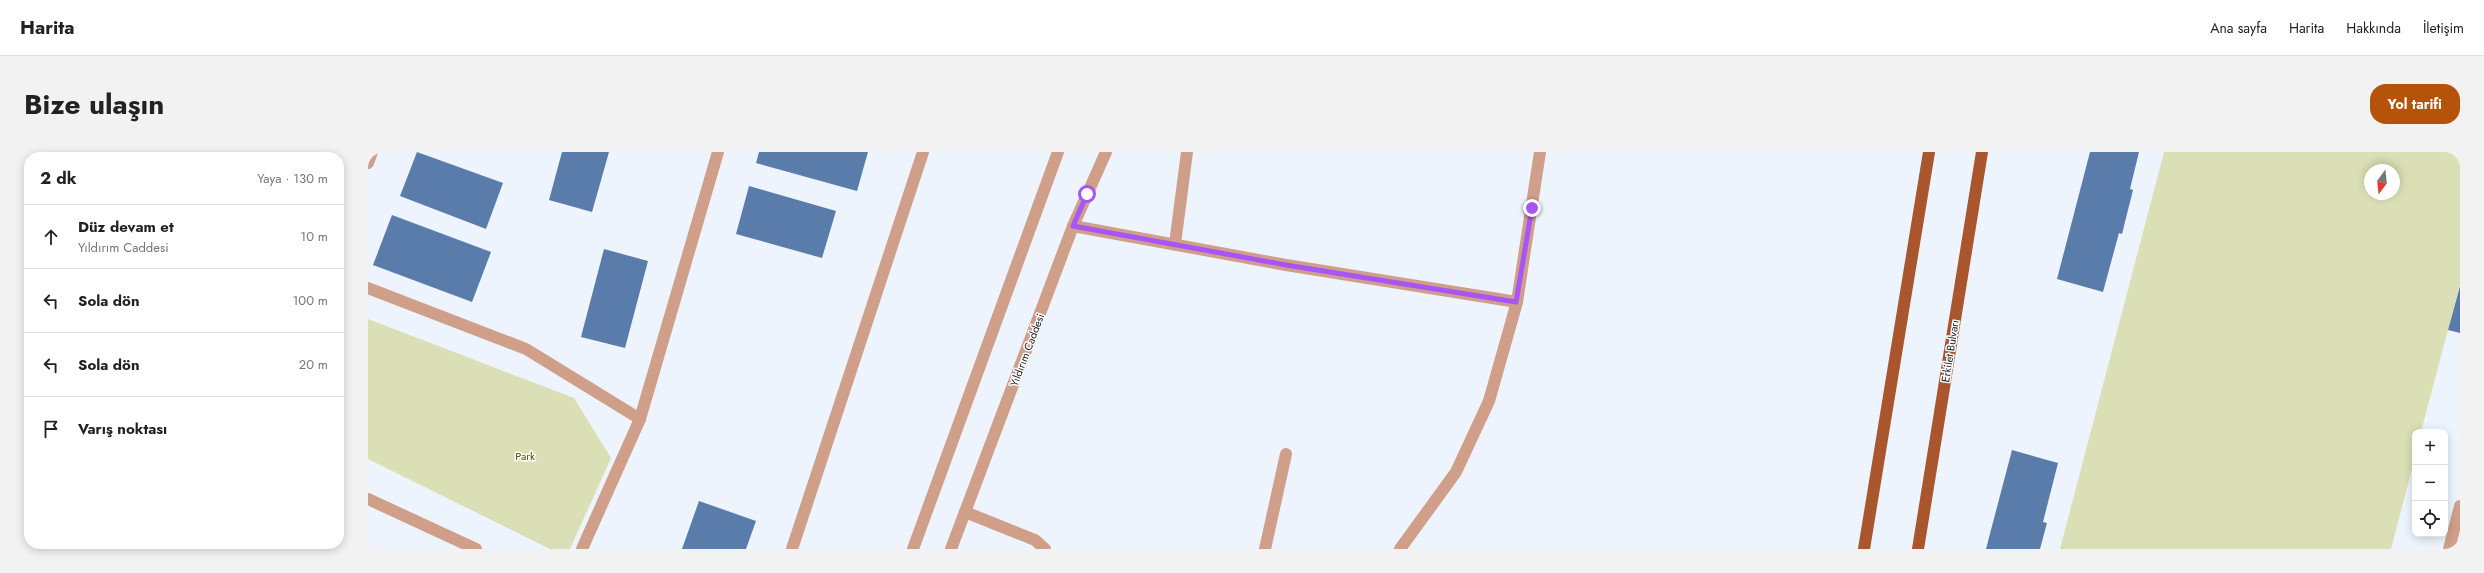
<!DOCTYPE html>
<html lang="tr">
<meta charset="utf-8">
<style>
:root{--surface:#fff;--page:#f2f2f2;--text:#222;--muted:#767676;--line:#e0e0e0;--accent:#b45309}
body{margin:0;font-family:Jost,sans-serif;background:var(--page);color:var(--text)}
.controls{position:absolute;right:12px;bottom:12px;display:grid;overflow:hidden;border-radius:8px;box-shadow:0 2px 10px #0003}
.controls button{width:36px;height:36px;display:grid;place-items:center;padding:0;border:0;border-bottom:1px solid var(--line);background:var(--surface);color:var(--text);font:20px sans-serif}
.compass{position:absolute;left:1996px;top:12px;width:36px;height:36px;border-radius:50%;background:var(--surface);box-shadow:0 2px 10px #0003;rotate:195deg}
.stop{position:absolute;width:12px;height:12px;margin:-9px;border:3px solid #a855f7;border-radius:50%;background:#fff}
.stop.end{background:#a855f7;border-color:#fff;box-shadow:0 1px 4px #0008}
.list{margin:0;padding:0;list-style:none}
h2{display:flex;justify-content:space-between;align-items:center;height:52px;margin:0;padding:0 16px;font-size:17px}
h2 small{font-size:13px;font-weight:400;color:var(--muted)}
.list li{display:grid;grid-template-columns:26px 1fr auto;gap:12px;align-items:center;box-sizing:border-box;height:64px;padding:0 16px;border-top:1px solid var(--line)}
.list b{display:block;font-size:15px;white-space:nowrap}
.list p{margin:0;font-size:13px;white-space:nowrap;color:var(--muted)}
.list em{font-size:13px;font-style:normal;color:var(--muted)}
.icon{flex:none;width:22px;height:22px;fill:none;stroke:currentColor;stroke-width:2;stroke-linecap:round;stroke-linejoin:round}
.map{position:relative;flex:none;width:2092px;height:397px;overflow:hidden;border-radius:16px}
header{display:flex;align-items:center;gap:24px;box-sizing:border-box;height:56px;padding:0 20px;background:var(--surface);border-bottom:1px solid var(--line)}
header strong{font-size:19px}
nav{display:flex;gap:22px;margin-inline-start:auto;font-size:14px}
.intro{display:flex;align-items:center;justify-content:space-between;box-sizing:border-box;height:96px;padding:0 24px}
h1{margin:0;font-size:28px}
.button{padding:10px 18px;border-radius:16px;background:var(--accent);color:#fff;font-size:14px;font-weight:700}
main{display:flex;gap:24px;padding:0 24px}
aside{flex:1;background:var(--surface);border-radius:16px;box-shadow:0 2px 10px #0003}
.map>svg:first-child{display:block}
.green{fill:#dbdfb5;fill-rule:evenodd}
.building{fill:#5a7cab}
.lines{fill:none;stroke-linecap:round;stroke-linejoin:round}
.minor{stroke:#cf9f8a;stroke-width:12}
.major{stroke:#a9552e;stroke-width:12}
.route{stroke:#a855f7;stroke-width:5}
.labels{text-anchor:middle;stroke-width:3;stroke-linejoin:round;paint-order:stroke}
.street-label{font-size:11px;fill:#202326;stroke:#fff}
.park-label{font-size:11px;fill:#4e5103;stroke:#fff}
</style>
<header>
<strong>Harita</strong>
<nav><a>Ana sayfa</a><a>Harita</a><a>Hakkında</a><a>İletişim</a></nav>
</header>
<div class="intro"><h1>Bize ulaşın</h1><a class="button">Yol tarifi</a></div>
<main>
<aside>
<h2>2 dk<small>Yaya · 130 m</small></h2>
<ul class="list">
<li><svg class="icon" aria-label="ahead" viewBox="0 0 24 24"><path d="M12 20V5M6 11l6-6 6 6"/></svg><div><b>Düz devam et</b><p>Yıldırım Caddesi</p></div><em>10 m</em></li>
<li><svg class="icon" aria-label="left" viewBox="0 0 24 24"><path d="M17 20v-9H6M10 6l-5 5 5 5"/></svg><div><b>Sola dön</b></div><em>100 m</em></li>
<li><svg class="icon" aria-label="left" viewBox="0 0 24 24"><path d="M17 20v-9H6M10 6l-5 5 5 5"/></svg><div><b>Sola dön</b></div><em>20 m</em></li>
<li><svg class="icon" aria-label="arrive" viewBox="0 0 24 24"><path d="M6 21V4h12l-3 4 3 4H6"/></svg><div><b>Varış noktası</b></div></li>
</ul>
</aside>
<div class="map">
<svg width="2092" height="397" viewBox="0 0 2092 397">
<rect width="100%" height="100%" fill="#edf4fd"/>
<!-- green -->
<g class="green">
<path d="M1796,0H2092V132L2053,280H2047V305L2023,397H1692ZM2002,18H2026V42H2002Z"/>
<path d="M0,167L206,246L243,306L202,397H182L0,307Z"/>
</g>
<!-- building -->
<g class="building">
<path d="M49,0L135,31L118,77L32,44Z"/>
<path d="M194,0H241L224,60L181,48Z"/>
<path d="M391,0H500L489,39L388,11Z"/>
<path d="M1722,0H1771L1762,37L1765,38L1754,82L1751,81L1735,140L1689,127Z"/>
<path d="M381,34L468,59L454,106L368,82Z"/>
<path d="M24,63L123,100L104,150L5,113Z"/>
<path d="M236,97L280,109L257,196L213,185Z"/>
<path d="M2092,134V181L2080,178Z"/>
<path d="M1644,298L1690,311L1675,370L1679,371L1672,397H1618Z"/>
<path d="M331,349L388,369L378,397H314Z"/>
</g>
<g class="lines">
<!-- minor -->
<g class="minor">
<path d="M0,11L4,0"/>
<path d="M705,74L918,113L1149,150"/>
<path d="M807,92L819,0"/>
<path d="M0,136L158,197L272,267"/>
<path d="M0,347L108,397"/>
<path d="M597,360L667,388L677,397"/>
<path d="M214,397L272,267L350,0"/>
<path d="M424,397L555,0"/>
<path d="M545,397L690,0"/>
<path d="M583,397L705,74L738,0"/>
<path d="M897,397L918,302"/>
<path d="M1032,397L1088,320L1121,249L1149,150L1172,0"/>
<path d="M2081,397L2092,354"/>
</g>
<!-- major -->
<g class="major">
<path d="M1496,397L1561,0"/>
<path d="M1550,397L1614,0"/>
</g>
</g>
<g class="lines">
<!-- route -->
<path class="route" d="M719,42L705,74L918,113L1148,150L1164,56"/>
</g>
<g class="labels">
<!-- street labels -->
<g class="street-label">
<text transform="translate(659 198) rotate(-69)" y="4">Yıldırım Caddesi</text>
<text transform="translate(1582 199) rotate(-81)" y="4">Erkilet Bulvarı</text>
</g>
<!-- park labels -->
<g class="park-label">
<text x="157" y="308">Park</text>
</g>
</g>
</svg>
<div class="controls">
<button>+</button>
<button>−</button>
<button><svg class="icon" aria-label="locate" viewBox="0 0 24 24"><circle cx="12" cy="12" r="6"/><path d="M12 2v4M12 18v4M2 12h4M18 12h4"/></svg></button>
</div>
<svg class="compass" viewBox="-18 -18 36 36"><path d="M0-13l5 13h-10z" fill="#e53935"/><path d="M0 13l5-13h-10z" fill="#767676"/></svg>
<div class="stop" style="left:719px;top:42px"></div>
<div class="stop end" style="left:1164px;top:56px"></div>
</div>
</main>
